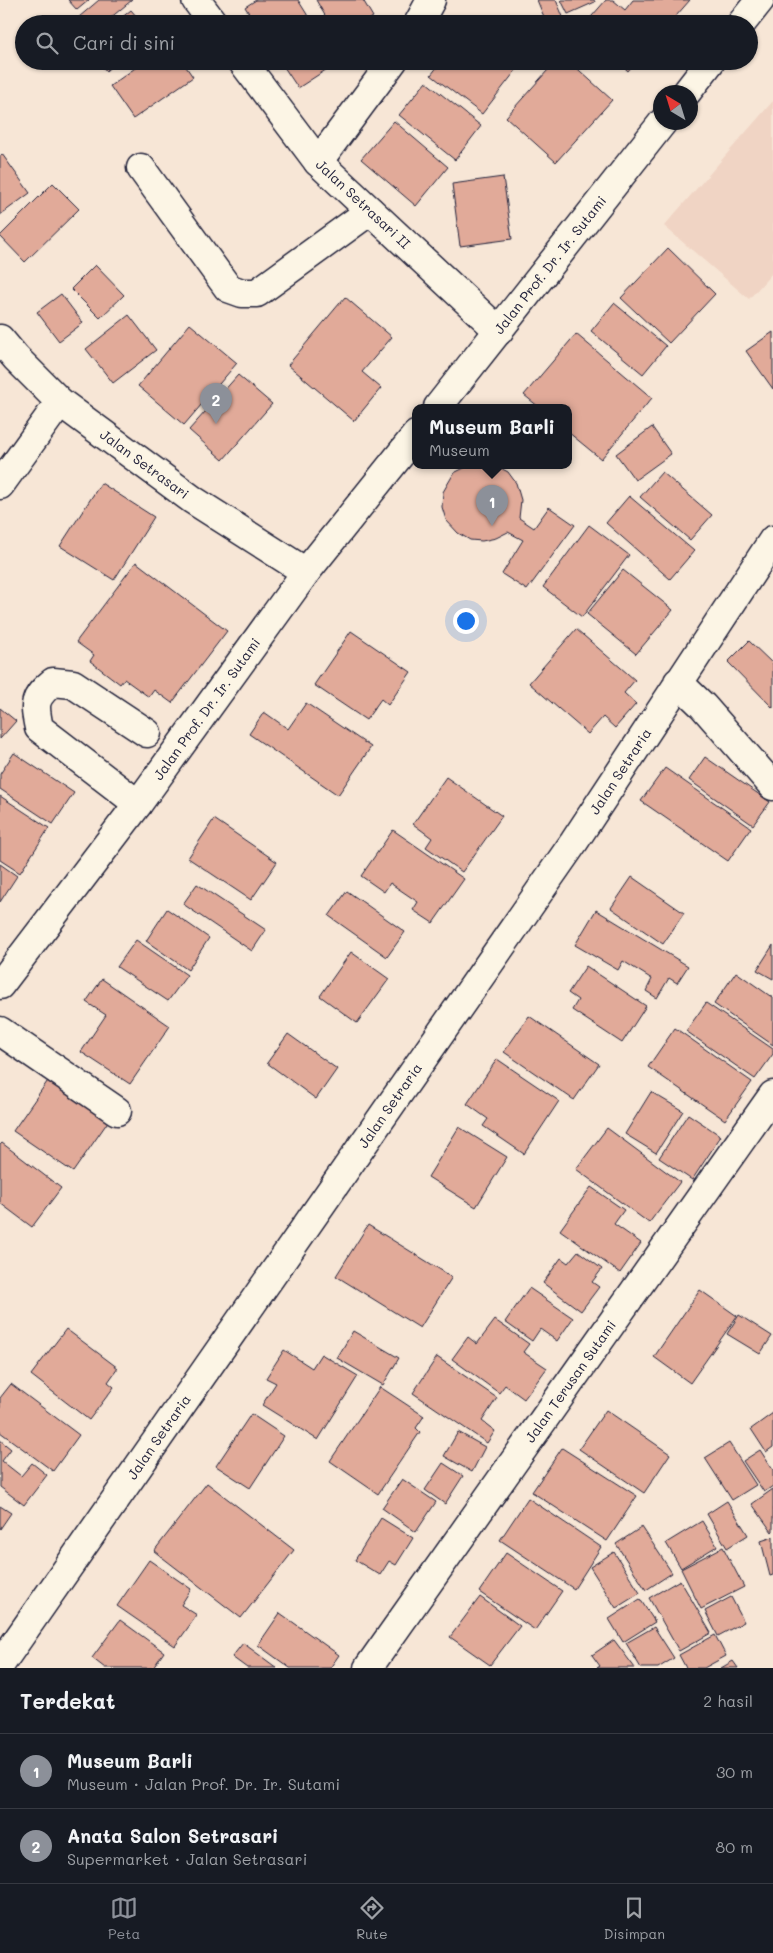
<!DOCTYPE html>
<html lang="id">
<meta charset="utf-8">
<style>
:root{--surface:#171b24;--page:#20242c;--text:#f1f3f6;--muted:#9ea1a6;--line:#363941;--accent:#8c9099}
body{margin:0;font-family:Mali,sans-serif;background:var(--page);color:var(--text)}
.compass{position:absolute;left:653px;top:85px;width:45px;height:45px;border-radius:50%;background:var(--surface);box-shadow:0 1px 4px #0004;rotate:322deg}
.you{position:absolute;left:465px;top:620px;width:18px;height:18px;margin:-12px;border:4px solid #fff;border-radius:50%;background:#1a73e8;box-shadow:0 0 0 8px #1a73e833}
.badge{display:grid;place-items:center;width:32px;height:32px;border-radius:50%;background:var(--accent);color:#fff;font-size:16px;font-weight:700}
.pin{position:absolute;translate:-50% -41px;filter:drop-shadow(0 1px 2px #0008)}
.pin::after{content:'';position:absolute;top:26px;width:18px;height:15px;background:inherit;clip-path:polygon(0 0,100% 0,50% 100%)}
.popup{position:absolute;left:412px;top:404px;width:160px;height:65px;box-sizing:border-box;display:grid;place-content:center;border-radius:10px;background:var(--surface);filter:drop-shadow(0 1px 4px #0005);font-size:16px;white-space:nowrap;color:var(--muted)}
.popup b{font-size:19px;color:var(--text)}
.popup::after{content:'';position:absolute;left:50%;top:100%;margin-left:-10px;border:10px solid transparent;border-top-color:var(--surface)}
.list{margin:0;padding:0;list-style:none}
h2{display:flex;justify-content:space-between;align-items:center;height:65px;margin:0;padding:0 20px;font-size:21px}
h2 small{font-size:16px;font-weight:400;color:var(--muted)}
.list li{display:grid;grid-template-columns:32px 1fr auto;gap:15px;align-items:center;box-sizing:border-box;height:75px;padding:0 20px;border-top:1px solid var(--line)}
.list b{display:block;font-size:19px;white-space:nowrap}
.list p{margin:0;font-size:16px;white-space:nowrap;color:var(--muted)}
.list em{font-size:16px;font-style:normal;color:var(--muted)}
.icon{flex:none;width:28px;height:28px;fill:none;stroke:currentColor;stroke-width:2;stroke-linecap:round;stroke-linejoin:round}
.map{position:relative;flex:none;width:773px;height:1668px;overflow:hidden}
.search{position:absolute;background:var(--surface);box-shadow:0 1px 4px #0004;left:15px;right:15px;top:15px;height:55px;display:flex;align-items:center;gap:12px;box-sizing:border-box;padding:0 18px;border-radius:28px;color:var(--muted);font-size:19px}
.sheet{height:215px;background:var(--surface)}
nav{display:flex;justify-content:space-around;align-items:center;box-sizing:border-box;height:70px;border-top:1px solid var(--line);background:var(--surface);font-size:14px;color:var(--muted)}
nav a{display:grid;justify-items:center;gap:2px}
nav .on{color:var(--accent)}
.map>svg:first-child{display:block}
.built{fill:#f0d4c4}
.building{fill:#e1aa99;stroke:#22223b}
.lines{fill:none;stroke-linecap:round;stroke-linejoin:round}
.minor-casing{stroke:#22223b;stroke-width:31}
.major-casing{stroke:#22223b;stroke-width:31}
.minor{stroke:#fcf5e5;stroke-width:28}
.major{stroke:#fcf5e5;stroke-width:28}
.labels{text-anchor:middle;stroke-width:5;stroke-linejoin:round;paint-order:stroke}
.street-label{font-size:14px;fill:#22223b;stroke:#fcf5e5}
</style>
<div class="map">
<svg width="773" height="1668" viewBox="0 0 773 1668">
<rect width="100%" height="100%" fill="#f7e6d6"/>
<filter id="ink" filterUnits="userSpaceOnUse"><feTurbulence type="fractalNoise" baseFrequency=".02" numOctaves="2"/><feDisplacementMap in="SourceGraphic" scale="10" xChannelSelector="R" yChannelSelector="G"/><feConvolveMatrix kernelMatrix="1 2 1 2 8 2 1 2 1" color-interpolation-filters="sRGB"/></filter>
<g filter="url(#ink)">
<!-- built -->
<path class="built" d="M773,101V272L749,299L664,226Z"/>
<!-- building -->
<g class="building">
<path d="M68,0H89L77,10Z"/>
<path d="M99,0H132L103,24H85L79,17Z"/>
<path d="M256,0H298L313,24H256L245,7Z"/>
<path d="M316,0H363L373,17L361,24H330Z"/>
<path d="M537,0H556L566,24H547Z"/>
<path d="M561,0H594L595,2L568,14Z"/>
<path d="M606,0H613L625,10L633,0H690L669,24H585Z"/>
<path d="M131,10L143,24H114Z"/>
<path d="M98,61H117L106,71Z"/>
<path d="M145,61H182L193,77L133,119L110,86Z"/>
<path d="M280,61H337L338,62L298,88Z"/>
<path d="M442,61H507L517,69L482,114L431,75Z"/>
<path d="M556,61H569L612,100L556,162L506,117Z"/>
<path d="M617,61H636L628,71Z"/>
<path d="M426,82L481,126L455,160L399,115Z"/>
<path d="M394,121L448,167L416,206L361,159Z"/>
<path d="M2,154L30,193L0,215V156Z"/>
<path d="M503,177L512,239L460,246L452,184Z"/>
<path d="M53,183L79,209L25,262L0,236Z"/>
<path d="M668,248L715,294L669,343L621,298Z"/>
<path d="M95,265L124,295L100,318L71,289Z"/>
<path d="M61,294L83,323L59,341L37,312Z"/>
<path d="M345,297L392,337L362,372L381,388L354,421L288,365Z"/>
<path d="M614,303L666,346L643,374L591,331Z"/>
<path d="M129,315L156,350L113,383L86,349Z"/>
<path d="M190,324L237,363L184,425L138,386Z"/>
<path d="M773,332V389L746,351Z"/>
<path d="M576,334L652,398L601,459L568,432V407H539L524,395Z"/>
<path d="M238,375L272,404L223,460L189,430Z"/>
<path d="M652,427L671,454L635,480L616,454Z"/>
<path d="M470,465H495L508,472L516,483L521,500L519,518L534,528L549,507L575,525L527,590L502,574L523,540L508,532L496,538L482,541L470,540L458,533L446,520L442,507L443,492L454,473Z"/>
<path d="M662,472L712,515L690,540L640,497Z"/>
<path d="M101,483L154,517L114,580L60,546Z"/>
<path d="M629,496L694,551L670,579L606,523Z"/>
<path d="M589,525L629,555L582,617L543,587Z"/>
<path d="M136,562L227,631L172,703L154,690L149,697L124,679L120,684L90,661L94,655L76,642Z"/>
<path d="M623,570L673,610L636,654L587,614Z"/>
<path d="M576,629L635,680L624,693L636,704L615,728L603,717L588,734L529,683Z"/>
<path d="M351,631L411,672L388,705L381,699L366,720L314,685Z"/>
<path d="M749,641L773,664V708L728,662Z"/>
<path d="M306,703L371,747L338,795L249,734L264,712L288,729Z"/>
<path d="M0,708L16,721L0,739Z"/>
<path d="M14,753L74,793L53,824L0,789V774Z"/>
<path d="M705,757L770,802L753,825L689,780Z"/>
<path d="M665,768L751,828L728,861L641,801Z"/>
<path d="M446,777L502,816L462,872L426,847L432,838L413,824Z"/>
<path d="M0,796L49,828L20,873L0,860Z"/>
<path d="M214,819L277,862L251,900L188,858Z"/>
<path d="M393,830L464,879L433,923L413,910L418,902L390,883L384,892L361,876Z"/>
<path d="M0,864L17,876L0,902Z"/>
<path d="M632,877L684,913L663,944L611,908Z"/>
<path d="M197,884L266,930L252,951L183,904Z"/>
<path d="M347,891L405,932L387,957L329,916Z"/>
<path d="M167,909L209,938L188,970L146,941Z"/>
<path d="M596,910L688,966L677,983L669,978L657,998L646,991L652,979L623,961L618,970L575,945Z"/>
<path d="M136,940L187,975L168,1001L117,967Z"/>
<path d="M773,945V979L757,970Z"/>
<path d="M351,952L389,979L357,1023L320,996Z"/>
<path d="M586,966L646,1006L622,1043L572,1010L578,1000L568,993Z"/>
<path d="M736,972L773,998V1045L714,1004Z"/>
<path d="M102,979L170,1026L130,1084L81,1052L106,1015L86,1002Z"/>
<path d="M706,1003L773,1049V1054L755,1079L686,1031Z"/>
<path d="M529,1016L599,1064L574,1100L504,1052Z"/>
<path d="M675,1028L752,1082L725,1120L648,1067Z"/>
<path d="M288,1034L337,1069L316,1099L267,1063Z"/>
<path d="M497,1059L559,1101L524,1154L483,1126L488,1119L467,1104Z"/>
<path d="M54,1072L114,1113L73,1172L13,1131Z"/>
<path d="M651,1092L683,1111L656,1153L625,1134Z"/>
<path d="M688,1114L721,1136L692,1180L659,1158Z"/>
<path d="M459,1127L507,1157L476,1207L428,1177Z"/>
<path d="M607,1128L680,1182L649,1223L576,1169Z"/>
<path d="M2,1143L61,1188L32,1227L0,1203V1145Z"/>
<path d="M591,1187L624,1210L614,1224L641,1243L620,1273L560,1230Z"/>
<path d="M368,1225L452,1277L420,1328L336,1276Z"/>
<path d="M578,1251L602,1269L592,1282L599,1287L581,1311L543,1283L561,1258L568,1263Z"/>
<path d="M529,1288L573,1318L557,1341L540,1329L532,1341L505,1322Z"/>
<path d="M700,1290L737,1316L690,1383L654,1357Z"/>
<path d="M739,1315L772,1336L760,1354L727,1334Z"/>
<path d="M495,1320L529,1344L523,1352L547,1368L524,1399L505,1385L499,1393L452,1359L468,1337L477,1344Z"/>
<path d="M66,1329L118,1368L108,1382L114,1387L89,1420L31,1375Z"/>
<path d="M353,1331L399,1358L383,1385L337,1358Z"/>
<path d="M284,1350L312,1368L321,1354L358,1376L318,1440L262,1405L276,1383L266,1378Z"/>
<path d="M437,1357L497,1398L482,1421L495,1431L487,1443L413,1393Z"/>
<path d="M11,1384L79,1435L53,1471L0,1432V1398Z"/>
<path d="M380,1387L424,1416L416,1428L420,1432L378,1494L330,1461Z"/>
<path d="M606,1410L670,1454L644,1493L579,1449Z"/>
<path d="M773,1413V1447L766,1452L751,1429Z"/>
<path d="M251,1414L284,1436L250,1488L216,1466Z"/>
<path d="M458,1432L485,1447L472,1472L444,1456Z"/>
<path d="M0,1440L11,1449L2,1461L21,1476L32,1463L47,1475L24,1505L0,1487Z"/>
<path d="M729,1443L756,1485L732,1500L705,1458Z"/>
<path d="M562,1448L637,1496L607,1541L532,1492Z"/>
<path d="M760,1450L773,1470V1486L764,1492L743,1461Z"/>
<path d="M443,1463L463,1476L445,1504L425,1490Z"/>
<path d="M402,1479L436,1502L416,1532L382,1508Z"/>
<path d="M207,1483L294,1550L241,1618L154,1551Z"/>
<path d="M773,1489V1531L772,1532L752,1504Z"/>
<path d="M528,1498L601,1547L574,1589L500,1540Z"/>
<path d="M727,1501L748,1535L727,1548L707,1514Z"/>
<path d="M0,1506L11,1513L0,1529Z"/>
<path d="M381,1518L413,1538L396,1565L389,1561L380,1575L355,1560Z"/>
<path d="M702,1521L717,1546L681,1568L666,1543Z"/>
<path d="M642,1527L672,1573L646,1590L616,1544Z"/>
<path d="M773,1537V1575L770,1576L761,1541Z"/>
<path d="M723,1547L744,1587L701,1609L681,1569Z"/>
<path d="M614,1552L640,1593L616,1608L590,1567Z"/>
<path d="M506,1553L562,1591L535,1630L479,1592Z"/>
<path d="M149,1560L191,1589L181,1605L197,1615L175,1646L117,1606Z"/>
<path d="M680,1580L711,1633L679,1651L649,1598Z"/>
<path d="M480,1597L520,1626L490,1665L450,1637Z"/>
<path d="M731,1597L744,1622L718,1636L705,1611Z"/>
<path d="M640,1599L655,1622L623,1642L609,1619Z"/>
<path d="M280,1613L339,1655L330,1668H290L258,1645Z"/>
<path d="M120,1620L164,1652L153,1668H105L92,1658Z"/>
<path d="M654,1627L674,1658L658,1668H641L626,1643Z"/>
<path d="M715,1635L726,1656L704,1668H686L679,1655Z"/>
<path d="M614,1640L635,1668H597L600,1666L592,1655Z"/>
<path d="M243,1643L277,1668H247L232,1657Z"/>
<path d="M733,1661L738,1668H721Z"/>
</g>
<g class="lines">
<defs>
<g id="minor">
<path d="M196,0L214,24"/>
<path d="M418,24L431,0"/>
<path id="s1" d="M242,61L318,162L499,331"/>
<path d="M318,162L393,61"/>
<path d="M141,168L228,288L242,293H257L370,211"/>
<path id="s2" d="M0,339L16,358L60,402L193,500L306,572"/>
<path d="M0,485L60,402"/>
<path d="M678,682L703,706L773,786"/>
<path d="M138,804L39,728C34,704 33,698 53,682L73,684L147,733"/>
<path d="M0,1031L117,1111"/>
<path id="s3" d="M0,1665L574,842L773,540"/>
<path id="s4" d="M368,1668L773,1095"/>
</g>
<g id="major">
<path d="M741,24L760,0"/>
<path d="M687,92L711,61"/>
<path id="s5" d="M438,407L663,122"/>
<path id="s6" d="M0,985L138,804L306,572L416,435"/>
</g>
</defs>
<!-- minor casing -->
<use href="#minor" class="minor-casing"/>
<!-- major casing -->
<use href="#major" class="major-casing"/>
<!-- minor -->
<use href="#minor" class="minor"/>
<!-- major -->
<use href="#major" class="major"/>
</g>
</g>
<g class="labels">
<!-- street labels -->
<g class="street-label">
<text dy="5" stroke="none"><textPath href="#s1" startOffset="188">Jalan Setrasari II</textPath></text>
<text dy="5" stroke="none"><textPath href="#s5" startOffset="181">Jalan Prof. Dr. Ir. Sutami</textPath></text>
<text dy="5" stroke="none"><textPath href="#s2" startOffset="192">Jalan Setrasari</textPath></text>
<text dy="5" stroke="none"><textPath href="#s6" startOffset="345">Jalan Prof. Dr. Ir. Sutami</textPath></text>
<text dy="5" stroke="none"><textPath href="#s3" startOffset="1088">Jalan Setraria</textPath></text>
<text dy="5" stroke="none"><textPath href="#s3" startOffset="682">Jalan Setraria</textPath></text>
<text dy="5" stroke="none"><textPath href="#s4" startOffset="351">Jalan Terusan Sutami</textPath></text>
<text dy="5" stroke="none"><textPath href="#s3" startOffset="278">Jalan Setraria</textPath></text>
</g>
</g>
</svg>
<svg class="compass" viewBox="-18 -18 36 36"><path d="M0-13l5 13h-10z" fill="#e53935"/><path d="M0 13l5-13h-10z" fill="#9ea1a6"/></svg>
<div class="you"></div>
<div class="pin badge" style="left:492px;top:526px">1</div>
<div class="popup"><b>Museum Barli</b>Museum</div>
<div class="pin badge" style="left:216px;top:424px">2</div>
<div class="search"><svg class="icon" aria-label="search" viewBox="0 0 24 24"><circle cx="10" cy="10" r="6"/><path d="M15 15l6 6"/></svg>Cari di sini</div>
</div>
<section class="sheet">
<h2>Terdekat<small>2 hasil</small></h2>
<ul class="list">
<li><span class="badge">1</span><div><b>Museum Barli</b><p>Museum · Jalan Prof. Dr. Ir. Sutami</p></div><em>30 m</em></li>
<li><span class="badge">2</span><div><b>Anata Salon Setrasari</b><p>Supermarket · Jalan Setrasari</p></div><em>80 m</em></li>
</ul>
</section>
<nav>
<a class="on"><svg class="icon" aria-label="map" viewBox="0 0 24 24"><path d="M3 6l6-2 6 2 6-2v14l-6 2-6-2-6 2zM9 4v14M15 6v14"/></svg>Peta</a>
<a><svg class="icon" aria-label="directions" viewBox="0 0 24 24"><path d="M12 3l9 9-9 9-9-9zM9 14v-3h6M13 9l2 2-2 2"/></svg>Rute</a>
<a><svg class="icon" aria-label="saved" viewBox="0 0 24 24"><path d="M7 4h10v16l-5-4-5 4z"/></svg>Disimpan</a>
</nav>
